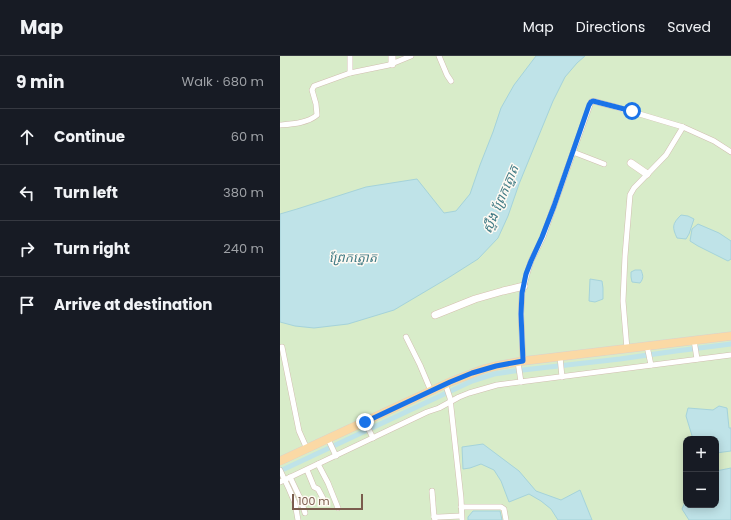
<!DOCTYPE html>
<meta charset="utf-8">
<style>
:root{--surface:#171b24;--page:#20242c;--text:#f1f3f6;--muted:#9ea1a6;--line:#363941}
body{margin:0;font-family:Poppins,"Noto Sans Khmer",sans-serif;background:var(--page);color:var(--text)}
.controls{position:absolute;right:12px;bottom:12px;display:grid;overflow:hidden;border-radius:8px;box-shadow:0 2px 10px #0003}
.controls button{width:36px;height:36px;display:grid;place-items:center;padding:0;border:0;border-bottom:1px solid var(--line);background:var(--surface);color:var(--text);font:20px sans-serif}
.scale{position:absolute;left:12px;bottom:10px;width:71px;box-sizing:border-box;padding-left:4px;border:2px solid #7a5c4d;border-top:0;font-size:11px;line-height:14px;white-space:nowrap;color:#7a5c4d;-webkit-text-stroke:3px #fffaf3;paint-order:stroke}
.stop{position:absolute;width:12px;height:12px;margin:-9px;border:3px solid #1a73e8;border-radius:50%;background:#fff}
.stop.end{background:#1a73e8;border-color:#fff;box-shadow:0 1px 4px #0008}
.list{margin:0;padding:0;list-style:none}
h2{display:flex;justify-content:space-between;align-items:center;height:52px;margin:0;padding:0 16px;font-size:17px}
h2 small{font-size:13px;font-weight:400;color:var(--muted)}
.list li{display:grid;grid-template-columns:26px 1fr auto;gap:12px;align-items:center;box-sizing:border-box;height:56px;padding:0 16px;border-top:1px solid var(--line)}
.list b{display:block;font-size:15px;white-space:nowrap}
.list em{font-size:13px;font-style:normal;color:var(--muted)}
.icon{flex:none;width:22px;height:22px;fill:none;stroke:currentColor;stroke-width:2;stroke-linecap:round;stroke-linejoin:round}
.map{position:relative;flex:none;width:451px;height:464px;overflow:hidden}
header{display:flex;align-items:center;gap:24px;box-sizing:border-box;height:56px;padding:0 20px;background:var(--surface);border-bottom:1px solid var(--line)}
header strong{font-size:19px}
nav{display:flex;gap:22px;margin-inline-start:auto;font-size:14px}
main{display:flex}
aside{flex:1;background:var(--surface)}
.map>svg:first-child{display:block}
.green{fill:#d8ecc9;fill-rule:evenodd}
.water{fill:#bfe3e8;stroke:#a5d3da}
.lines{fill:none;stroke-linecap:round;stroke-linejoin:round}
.canal{stroke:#bfe3e8;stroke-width:5}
.street-casing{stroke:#d1beb0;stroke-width:6}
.secondary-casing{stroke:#d6c0b0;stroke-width:8}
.primary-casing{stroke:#dad1cd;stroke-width:9}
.street{stroke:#fff;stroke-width:5}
.secondary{stroke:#fff;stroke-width:7}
.primary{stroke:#fbd9a5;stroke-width:8}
.route{stroke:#1a73e8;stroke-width:5}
.labels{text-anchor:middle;stroke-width:3;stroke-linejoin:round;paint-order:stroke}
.water-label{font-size:13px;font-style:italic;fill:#437c86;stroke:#fffaf3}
</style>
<header>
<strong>Map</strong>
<nav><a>Map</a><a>Directions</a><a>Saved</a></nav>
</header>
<main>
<aside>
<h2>9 min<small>Walk · 680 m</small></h2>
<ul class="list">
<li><svg class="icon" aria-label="ahead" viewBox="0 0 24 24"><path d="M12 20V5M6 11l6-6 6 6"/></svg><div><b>Continue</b></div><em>60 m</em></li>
<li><svg class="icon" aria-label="left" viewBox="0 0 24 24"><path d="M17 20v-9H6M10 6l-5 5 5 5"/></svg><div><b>Turn left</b></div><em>380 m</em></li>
<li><svg class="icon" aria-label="right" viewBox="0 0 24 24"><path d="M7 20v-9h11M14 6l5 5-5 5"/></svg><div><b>Turn right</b></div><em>240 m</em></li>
<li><svg class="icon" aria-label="arrive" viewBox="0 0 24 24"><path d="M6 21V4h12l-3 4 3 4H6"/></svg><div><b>Arrive at destination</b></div></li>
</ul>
</aside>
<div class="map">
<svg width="451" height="464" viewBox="0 0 451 464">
<rect width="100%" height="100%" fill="#fdf6ec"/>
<!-- green -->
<path class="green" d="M0,0H451V464H0ZM406,383H436V449H406Z"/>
<!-- water -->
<g class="water">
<path d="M256,0H305L297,7L285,21L273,45L239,128L228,160L218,182L198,203L168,222L114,254L68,268L34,272L15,270L0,266V158L17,153L86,131L137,123L164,157L176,155L190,138L200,109L213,76L221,52L234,29Z"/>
<path d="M401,159L408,160L414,163L409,178L406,183L397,182C392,171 392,168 401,159Z"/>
<path d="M418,168L439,177L451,185V203L448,205L418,190L410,185L412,173Z"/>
<path d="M355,214H361C363,219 364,222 360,227L352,226L351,221V216Z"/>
<path d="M310,223L322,225L323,232V243L315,246L309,245Z"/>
<path d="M439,350L447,352L449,372H451V395L436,397V383H413L406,360L408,352L433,354Z"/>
<path d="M203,388L239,415L256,435L281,444L300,434L312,464H278L271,453L261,445L249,438L229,446L221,425L214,414L201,408L190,412L183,413L182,391Z"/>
<path d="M451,412V464H409L402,453L406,444V449H436V415Z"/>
<path d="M193,455H220L222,464H188V461Z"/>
</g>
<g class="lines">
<!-- canal -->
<path class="canal" d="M0,415L192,325L214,318L234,315L340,303L396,295L451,288"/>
<defs>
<g id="street">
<path d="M70,0V17"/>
<path d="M159,0L167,19L171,25"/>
<path d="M0,69C12,68 28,67 37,59L36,48L32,34L34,30L70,17L109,9L131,0"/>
<path d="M293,96L324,108"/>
<path d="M126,281L140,309L151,335"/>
<path d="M414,284L417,303"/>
<path d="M367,290L371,309"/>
<path d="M2,291L19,375L27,393"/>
<path d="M347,293L343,245L345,200L350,139L354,132L386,99L403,71"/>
<path d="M280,301L282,321"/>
<path d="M243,305L241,258L242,237L247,218L251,205L263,181L274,150L311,46L313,45L336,51L403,71L434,85L451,96"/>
<path d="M238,306L241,326"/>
<path d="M165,329L167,333L170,342L181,442L182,464"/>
<path d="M85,366L93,382"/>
<path d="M48,383L56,400"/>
<path d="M38,408L48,427L58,452"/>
<path d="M0,414L9,433L15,447L18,464"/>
<path d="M27,414L34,431L38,433L45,446"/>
<path d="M10,421L21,444L25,457"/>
<path d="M0,426L147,356L159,352L179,341L189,337L217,329L451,299"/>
<path d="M152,435L154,461"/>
<path d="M181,451H221L224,453L226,464"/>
<path d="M155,464L154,461H159L181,460"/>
</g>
<g id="secondary">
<path d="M112,0V8"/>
<path d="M351,107L367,118"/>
<path d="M155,259L195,243L223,235L244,230"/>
</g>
<path id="primary" d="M0,405L170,326L204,313L216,310L243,305L451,280"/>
</defs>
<!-- street casing -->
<use href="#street" class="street-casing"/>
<!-- secondary casing -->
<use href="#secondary" class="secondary-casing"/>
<!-- primary casing -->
<use href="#primary" class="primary-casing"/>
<!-- street -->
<use href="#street" class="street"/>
<!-- secondary -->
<use href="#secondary" class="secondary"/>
<!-- primary -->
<use href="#primary" class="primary"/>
</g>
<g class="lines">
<!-- route -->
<path class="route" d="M85,366L170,326L192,317L216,310L243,305L241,258L242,237L246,218L251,205L262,181L274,150L309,49L311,46L313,45L352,55"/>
</g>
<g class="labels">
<!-- water labels -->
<g class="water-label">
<text transform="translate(220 143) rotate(-67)" y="5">ស្ទឹង ព្រែកត្នោត</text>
<text x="73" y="206">ព្រែកត្នោត</text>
</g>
</g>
</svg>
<div class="controls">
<button>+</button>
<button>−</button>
</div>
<div class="scale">100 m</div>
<div class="stop" style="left:352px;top:55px"></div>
<div class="stop end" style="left:85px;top:366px"></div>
</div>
</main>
